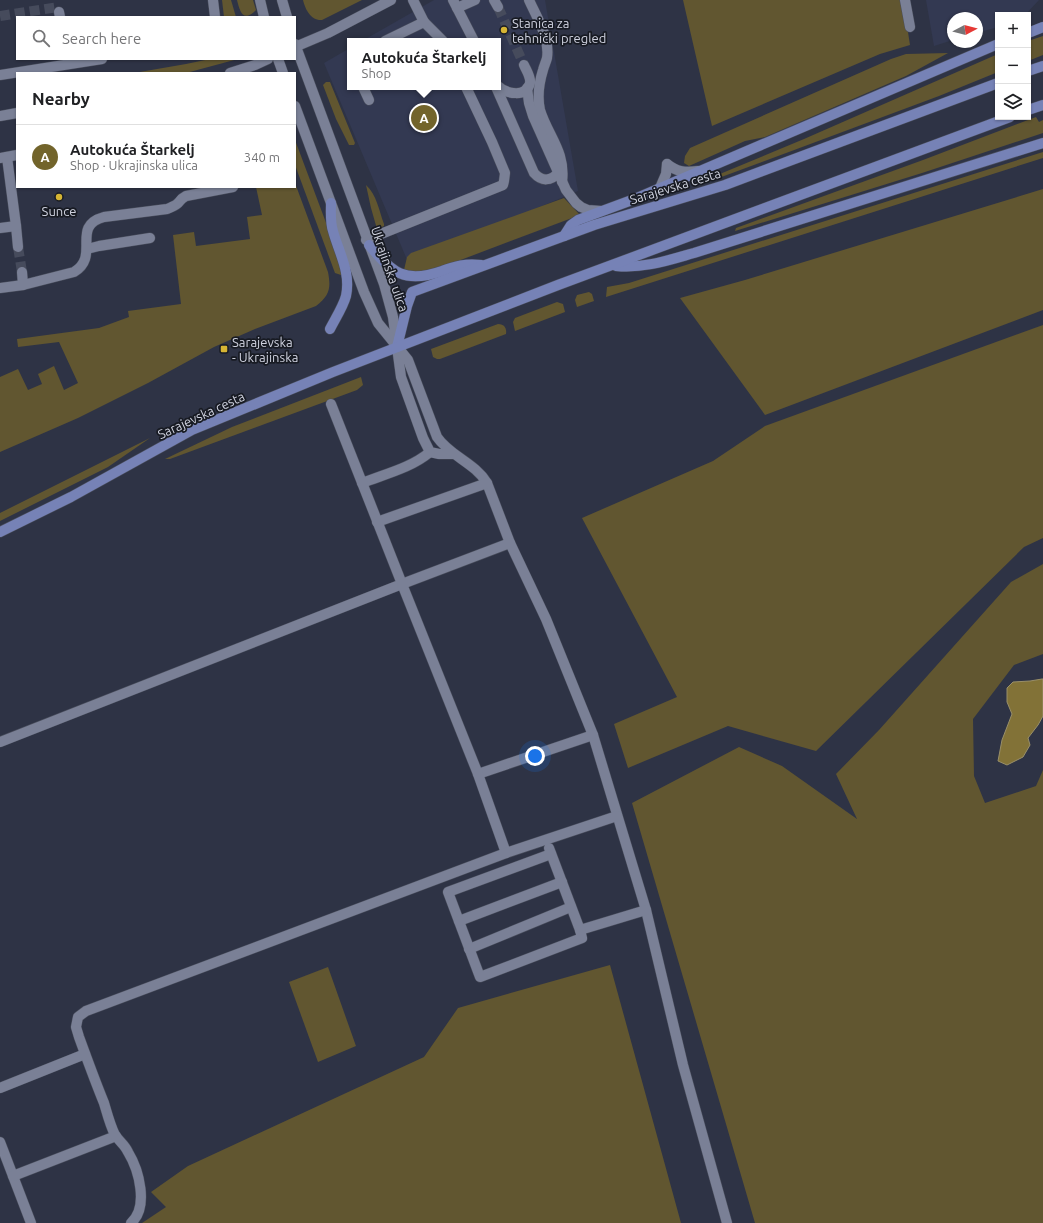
<!DOCTYPE html>
<meta charset="utf-8">
<style>
:root{--surface:#fff;--page:#f6f6f6;--text:#202124;--muted:#757577;--line:#e0e0e0;--accent:#72642b}
body{margin:0;font-family:Ubuntu,sans-serif;background:var(--page);color:var(--text)}
.controls{position:absolute;right:12px;top:12px;display:grid;overflow:hidden;border-radius:0px;box-shadow:0 1px 3px #0004}
.controls button{width:36px;height:36px;display:grid;place-items:center;padding:0;border:0;border-bottom:1px solid var(--line);background:var(--surface);color:var(--text);font:20px sans-serif}
.compass{position:absolute;left:947px;top:12px;width:36px;height:36px;border-radius:50%;background:var(--surface);box-shadow:0 1px 3px #0004;rotate:83deg}
.you{position:absolute;left:535px;top:756px;width:14px;height:14px;margin:-10px;border:3px solid #fff;border-radius:50%;background:#1a73e8;box-shadow:0 0 0 6px #1a73e833}
.badge{display:grid;place-items:center;width:26px;height:26px;border-radius:50%;background:var(--accent);color:#fff;font-size:13px;font-weight:700}
.pin{position:absolute;translate:-50% -50%;border:2px solid #fff;box-shadow:0 1px 4px #0006}
.popup{position:absolute;left:347px;top:38px;width:154px;height:52px;box-sizing:border-box;display:grid;place-content:center;border-radius:0px;background:var(--surface);filter:drop-shadow(0 1px 3px #0005);font-size:13px;white-space:nowrap;color:var(--muted)}
.popup b{font-size:15px;color:var(--text)}
.popup::after{content:'';position:absolute;left:50%;top:100%;margin-left:-8px;border:8px solid transparent;border-top-color:var(--surface)}
.list{margin:0;padding:0;list-style:none}
h2{display:flex;justify-content:space-between;align-items:center;height:52px;margin:0;padding:0 16px;font-size:17px}
h2 small{font-size:13px;font-weight:400;color:var(--muted)}
.list li{display:grid;grid-template-columns:26px 1fr auto;gap:12px;align-items:center;box-sizing:border-box;height:64px;padding:0 16px;border-top:1px solid var(--line)}
.list b{display:block;font-size:15px;white-space:nowrap}
.list p{margin:0;font-size:13px;white-space:nowrap;color:var(--muted)}
.list em{font-size:13px;font-style:normal;color:var(--muted)}
.icon{flex:none;width:22px;height:22px;fill:none;stroke:currentColor;stroke-width:2;stroke-linecap:round;stroke-linejoin:round}
.map{position:relative;flex:none;width:1043px;height:1223px;overflow:hidden}
.search{position:absolute;background:var(--surface);box-shadow:0 1px 3px #0004;left:16px;top:16px;width:280px;height:44px;display:flex;align-items:center;gap:10px;box-sizing:border-box;padding:0 14px;border-radius:0px;color:var(--muted);font-size:15px}
.panel{position:absolute;background:var(--surface);box-shadow:0 1px 3px #0004;left:16px;top:72px;width:280px;height:116px;border-radius:0px}
.map>svg:first-child{display:block}
.built{fill:#333952}
.green{fill:#615630}
.water{fill:#827237;stroke:#998f69}
.lines{fill:none;stroke-linecap:round;stroke-linejoin:round}
.minor-tunnel{stroke:#464b5c;stroke-width:10;stroke-dasharray:10 5;stroke-linecap:butt}
.minor-casing{stroke:#4a4e5d;stroke-width:11}
.major-casing{stroke:#4a4e5d;stroke-width:11}
.minor{stroke:#7a8096;stroke-width:10}
.major{stroke:#7682b6;stroke-width:10}
.poi-dot{fill:#d6b534;stroke:#181b23;stroke-width:1.5}
.labels{text-anchor:middle;stroke-width:3.5;stroke-linejoin:round;paint-order:stroke}
.poi-label{font-size:13px;fill:#cfd2df;stroke:#181b23;text-anchor:start}
.street-label{font-size:13px;fill:#cfd2df;stroke:#181b23}
</style>
<div class="map">
<svg width="1043" height="1223" viewBox="0 0 1043 1223">
<rect width="100%" height="100%" fill="#2e3345"/>
<!-- built -->
<g class="built">
<path d="M434,0H545L578,191L408,262L324,63L350,48V87H498V41H362Z"/>
<path d="M926,0H1039L1025,15H998V27L977,33V18H953V40L934,46Z"/>
</g>
<!-- green -->
<g class="green">
<path d="M222,0H231L236,17H224Z"/>
<path d="M237,0H253L256,10C243,23 240,12 237,0Z"/>
<path d="M303,0H362L322,20C311,21 305,9 303,0Z"/>
<path d="M683,0H903L910,45L880,54L712,126Z"/>
<path d="M1043,36V55L1028,61V41Z"/>
<path d="M948,53L906,76L765,137L745,141L689,166L684,163L685,156L690,148L891,59L906,54Z"/>
<path d="M998,54V72L939,96L716,179L715,176L804,139Z"/>
<path d="M210,59H238L186,73H134L186,64Z"/>
<path d="M326,82H330L355,143L354,145H349L336,119L323,85Z"/>
<path d="M1036,117L1039,122L1043,120V133L922,173L735,231L736,228L923,160Z"/>
<path d="M295,140L340,260L342,274L341,275L335,273L295,165Z"/>
<path d="M1043,152V158L606,297L607,287L629,283Z"/>
<path d="M295,183L328,272C331,288 330,295 316,306L255,329L214,347L148,383L78,418L0,452V377L18,369L28,390L42,384L38,374L54,366L64,390L78,383L59,342L18,347L17,339L99,328L129,317L128,311L181,304L173,235L194,232L196,246L250,239L247,217L262,215L256,187H295Z"/>
<path d="M366,185C377,195 379,211 384,224V226L377,229L371,208Z"/>
<path d="M1043,189V310L765,415L680,298L745,280Z"/>
<path d="M564,198L580,215L434,270L417,273L404,270L407,257L411,253Z"/>
<path d="M589,292L592,294L594,301L577,307L575,300L577,295Z"/>
<path d="M557,302L563,304L565,312L515,331L513,322L515,318Z"/>
<path d="M498,324C504,324 507,328 506,334L440,359H437L433,357L431,349Z"/>
<path d="M1043,325V538L1024,547L816,751L728,726L628,768L614,724L677,697L582,518L713,461L765,426Z"/>
<path d="M361,377L363,385L357,390L170,459H165L232,427Z"/>
<path d="M150,438L108,467L0,521V513Z"/>
<path d="M1043,564V654L1014,665L973,719L974,776L985,803L1036,786L1043,770V1223H755L632,803L739,747L782,766L857,819L836,774L879,730L1011,582Z"/>
<path d="M610,965L681,1223H142L166,1207L151,1192L188,1166L424,1057L458,1008Z"/>
<path d="M328,967L356,1046L318,1062L289,982Z"/>
</g>
<!-- water -->
<path class="water" d="M1042,679H1043V716L1038,725L1028,738L1030,745L1023,757L1007,765L998,761L1002,740L1012,714L1007,702V688L1013,682L1030,681Z"/>
<g class="lines">
<!-- minor-tunnel -->
<g class="minor-tunnel">
<path d="M498,7L524,65"/>
<path d="M0,16L58,7"/>
<path d="M18,247L22,272"/>
</g>
<defs>
<g id="minor">
<path d="M213,0L215,17"/>
<path d="M260,0L264,17"/>
<path d="M282,0L287,17"/>
<path d="M453,0L474,41"/>
<path d="M494,0L498,7"/>
<path d="M529,0C537,18 550,38 547,58C546,62 544,66 543,70C539,83 537,96 540,110C548,136 566,152 562,182"/>
<path d="M905,0L910,27"/>
<path d="M457,8L475,0"/>
<path d="M59,12L60,17"/>
<path d="M424,22L443,41"/>
<path d="M385,41L424,22L413,0"/>
<path d="M295,44L384,284L393,317L401,377L423,438L430,452L439,454H453"/>
<path d="M295,47L328,33L391,0"/>
<path d="M278,59L283,73"/>
<path d="M230,73L255,65L268,59"/>
<path d="M0,75L102,59"/>
<path d="M498,86C506,94 527,98 530,83C531,77 526,70 524,65"/>
<path d="M363,87L369,100"/>
<path d="M496,87L534,173C542,182 551,181 558,173"/>
<path d="M527,88L529,103L533,116L566,190L576,203L581,207L588,210L601,211"/>
<path d="M295,106L364,292L378,323L408,360L437,437C450,456 475,463 487,483L510,543L546,619L593,735L646,910L683,1065L727,1223"/>
<path d="M0,116L17,113"/>
<path d="M0,158L17,155"/>
<path d="M667,164C677,172 685,173 698,171"/>
<path d="M660,188L666,174L667,164"/>
<path d="M16,226L18,247"/>
<path d="M0,228L16,226L7,157"/>
<path d="M366,240L503,185L504,181L505,173L492,142L466,87"/>
<path d="M87,249L99,246L150,238"/>
<path d="M22,272L23,285"/>
<path d="M0,288L23,285L74,272C101,256 70,226 104,217L167,209C171,207 176,206 179,202C181,199 182,198 186,196L233,187"/>
<path d="M362,483C385,474 411,468 430,452"/>
<path d="M377,522L487,483"/>
<path d="M0,742L402,584L331,404"/>
<path d="M478,774L593,735"/>
<path d="M549,848L580,930L646,910"/>
<path d="M506,853L478,774L402,584L510,543"/>
<path d="M551,854L448,892L480,977L582,938L580,930"/>
<path d="M459,921L562,882"/>
<path d="M469,949L571,907"/>
<path d="M0,1088L85,1054"/>
<path d="M0,1142L31,1223"/>
<path d="M13,1176L116,1136"/>
<path d="M131,1223C149,1207 139,1170 128,1152C125,1145 119,1141 115,1135C110,1125 107,1113 104,1103C95,1081 87,1059 79,1037L76,1027L78,1017L86,1011L506,853L617,816"/>
</g>
<g id="major">
<path d="M1028,33L1043,27"/>
<path d="M1028,71L1043,66"/>
<path d="M1028,110L1043,105"/>
<path d="M564,236L571,225L578,220L632,200L998,44"/>
<path d="M369,245C392,273 405,284 442,271C455,266 466,263 481,265"/>
<path d="M616,266C643,269 669,260 694,253L1043,143"/>
<path d="M330,329C335,319 343,307 346,296C351,272 339,253 333,231C330,222 331,212 331,203"/>
<path d="M397,347L407,306L412,292L594,225L725,185L998,83"/>
<path d="M0,532L71,497L192,430L333,372L558,285L1010,117"/>
</g>
</defs>
<!-- minor casing -->
<use href="#minor" class="minor-casing"/>
<!-- major casing -->
<use href="#major" class="major-casing"/>
<!-- minor -->
<use href="#minor" class="minor"/>
<!-- major -->
<use href="#major" class="major"/>
</g>
<!-- markers -->
<g class="poi-dot">
<circle cx="504" cy="30" r="4"/>
<circle cx="59" cy="197" r="4"/>
<rect x="220" y="345" width="8" height="8" rx="2"/>
</g>
<g class="labels">
<!-- poi labels -->
<g class="poi-label">
<text x="512" y="28">Stanica za<tspan x="512" dy="15">tehnički pregled</tspan></text>
<text x="59" y="216" text-anchor="middle">Sunce</text>
<text x="232" y="347">Sarajevska<tspan x="232" dy="15">- Ukrajinska</tspan></text>
</g>
<!-- street labels -->
<g class="street-label">
<text transform="translate(675 186) rotate(-17)" y="5">Sarajevska cesta</text>
<text transform="translate(390 269) rotate(71)" y="5">Ukrajinska ulica</text>
<text transform="translate(201 415) rotate(-25)" y="5">Sarajevska cesta</text>
</g>
</g>
</svg>
<div class="controls">
<button>+</button>
<button>−</button>
<button><svg class="icon" aria-label="layers" viewBox="0 0 24 24"><path d="M12 4l9 5-9 5-9-5zM3 14l9 5 9-5"/></svg></button>
</div>
<svg class="compass" viewBox="-18 -18 36 36"><path d="M0-13l5 13h-10z" fill="#e53935"/><path d="M0 13l5-13h-10z" fill="#757577"/></svg>
<div class="you"></div>
<div class="pin badge" style="left:424px;top:118px">A</div>
<div class="popup"><b>Autokuća Štarkelj</b>Shop</div>
<div class="search"><svg class="icon" aria-label="search" viewBox="0 0 24 24"><circle cx="10" cy="10" r="6"/><path d="M15 15l6 6"/></svg>Search here</div>
<section class="panel">
<h2>Nearby<small></small></h2>
<ul class="list">
<li><span class="badge">A</span><div><b>Autokuća Štarkelj</b><p>Shop · Ukrajinska ulica</p></div><em>340 m</em></li>
</ul>
</section>
</div>
